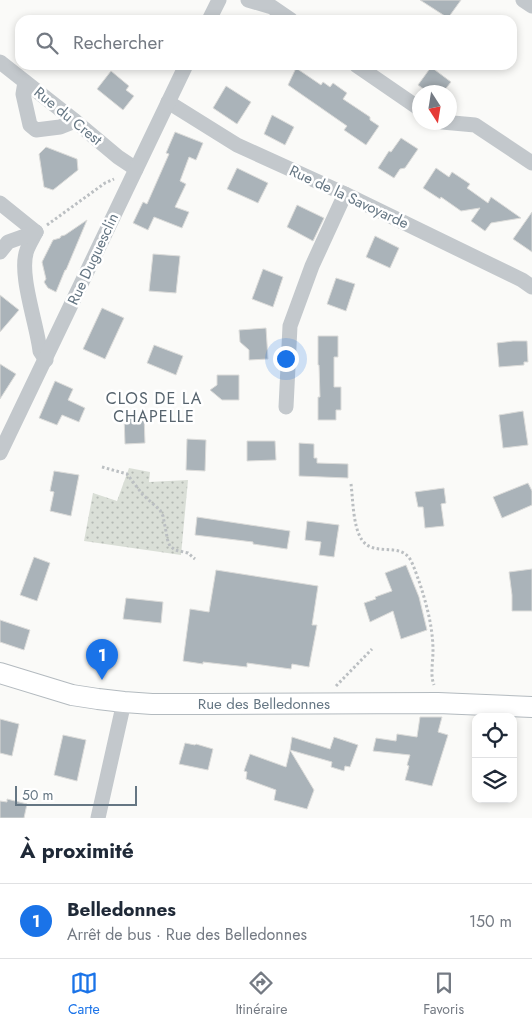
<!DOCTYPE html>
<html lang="fr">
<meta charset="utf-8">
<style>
:root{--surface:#fff;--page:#f6f6f7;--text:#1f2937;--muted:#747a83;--line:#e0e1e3;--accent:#1a73e8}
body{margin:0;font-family:Jost,sans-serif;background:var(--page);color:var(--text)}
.controls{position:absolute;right:15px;bottom:15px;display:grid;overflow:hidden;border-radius:10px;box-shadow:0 2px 8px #0003}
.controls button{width:45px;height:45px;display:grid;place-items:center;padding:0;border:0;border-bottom:1px solid var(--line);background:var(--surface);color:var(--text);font:25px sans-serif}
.compass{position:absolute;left:412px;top:85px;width:45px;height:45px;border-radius:50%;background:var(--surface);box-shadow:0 2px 8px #0003;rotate:168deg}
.scale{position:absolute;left:15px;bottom:12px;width:122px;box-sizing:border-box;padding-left:5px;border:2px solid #657683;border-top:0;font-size:14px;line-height:18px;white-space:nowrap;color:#657683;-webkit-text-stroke:4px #fff;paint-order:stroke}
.you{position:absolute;left:285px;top:358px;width:18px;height:18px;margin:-12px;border:4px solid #fff;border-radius:50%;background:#1a73e8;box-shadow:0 0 0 8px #1a73e833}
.badge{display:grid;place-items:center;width:32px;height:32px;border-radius:50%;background:var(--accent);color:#fff;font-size:16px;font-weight:700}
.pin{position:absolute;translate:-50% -41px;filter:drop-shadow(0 1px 2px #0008)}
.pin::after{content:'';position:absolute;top:26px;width:18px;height:15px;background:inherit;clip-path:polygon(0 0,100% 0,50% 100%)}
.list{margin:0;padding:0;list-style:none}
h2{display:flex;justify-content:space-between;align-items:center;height:65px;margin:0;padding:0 20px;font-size:21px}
h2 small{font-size:16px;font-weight:400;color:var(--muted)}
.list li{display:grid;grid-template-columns:32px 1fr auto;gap:15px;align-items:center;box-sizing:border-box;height:75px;padding:0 20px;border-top:1px solid var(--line)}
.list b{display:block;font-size:19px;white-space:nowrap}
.list p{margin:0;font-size:16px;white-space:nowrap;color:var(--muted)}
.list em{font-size:16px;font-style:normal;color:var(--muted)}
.icon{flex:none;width:28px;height:28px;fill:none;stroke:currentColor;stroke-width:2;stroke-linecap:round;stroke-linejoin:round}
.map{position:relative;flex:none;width:532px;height:818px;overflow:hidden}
.search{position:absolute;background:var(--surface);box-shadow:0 2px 8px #0003;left:15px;right:15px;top:15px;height:55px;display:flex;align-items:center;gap:12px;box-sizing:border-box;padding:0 18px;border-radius:15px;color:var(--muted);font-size:19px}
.sheet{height:140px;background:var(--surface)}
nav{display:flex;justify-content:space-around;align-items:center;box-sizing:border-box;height:70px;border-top:1px solid var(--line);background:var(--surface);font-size:14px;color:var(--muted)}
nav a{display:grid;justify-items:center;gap:2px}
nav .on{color:var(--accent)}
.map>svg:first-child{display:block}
.grass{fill:url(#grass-dots)}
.building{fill:#aab3b9;stroke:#dcdcda}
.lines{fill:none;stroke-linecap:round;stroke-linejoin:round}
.secondary-casing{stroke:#b3babf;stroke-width:22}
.path{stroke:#bbbfc2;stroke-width:3;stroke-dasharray:2.5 2.5;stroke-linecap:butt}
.minor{stroke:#c3c8cc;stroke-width:15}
.secondary{stroke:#fff;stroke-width:20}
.labels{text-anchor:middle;stroke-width:5;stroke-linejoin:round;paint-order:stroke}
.street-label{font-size:15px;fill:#657683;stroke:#fff}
.neighbourhood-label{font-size:16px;letter-spacing:1px;fill:#57646e;stroke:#fff}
</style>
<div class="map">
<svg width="532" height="818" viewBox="0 0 532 818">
<defs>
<pattern id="grass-dots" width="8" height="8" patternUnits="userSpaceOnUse" patternTransform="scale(1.25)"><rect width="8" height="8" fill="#dadfd7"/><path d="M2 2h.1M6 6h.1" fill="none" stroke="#b4b9b4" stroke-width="1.8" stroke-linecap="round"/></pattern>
</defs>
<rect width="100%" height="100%" fill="#fafaf8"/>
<!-- grass -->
<path class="grass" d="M129,468L150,472L149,482L188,480L181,555L84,541L93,493L117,501Z"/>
<!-- building -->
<g class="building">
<path d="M420,0H461L448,18Z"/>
<path d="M431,67L451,82L443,92H428L418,85Z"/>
<path d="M296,68L321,85L323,82L330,87L333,83L347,93L343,99L370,117V120L379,126L366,145L344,130L347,126L288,85Z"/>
<path d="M111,71L129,86L126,90L134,96L123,110L97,89Z"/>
<path d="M226,86L251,102L237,124L213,108Z"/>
<path d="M272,115L294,127L285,145L264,134Z"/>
<path d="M175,132L203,143L196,160L189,157L180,181L186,184L175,207L189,212L182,228L154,217L148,230L133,223L143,202L147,204L169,154L166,153Z"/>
<path d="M401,138L418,149L405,168L400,169L394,178L378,168L389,151L391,152Z"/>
<path d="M46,147L77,159L78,170L53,190L44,187L39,154Z"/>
<path d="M237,168L268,183L258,203L227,189Z"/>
<path d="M436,168L449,177L452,172L470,184L467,188L488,203L491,197L521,218L491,223L485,231L471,221L480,208L461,211L441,197L440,199L423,188Z"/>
<path d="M297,205L324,218L313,241L287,227Z"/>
<path d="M532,212V252L513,239Z"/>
<path d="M87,220L66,270H65L56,292L48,288L44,282L46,279L42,262L53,240L60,238L61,236L65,235Z"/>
<path d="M375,236L399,248L390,268L366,257Z"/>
<path d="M153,254L180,256L176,293L149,291Z"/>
<path d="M263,269L283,277L273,307L252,299Z"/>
<path d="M336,278L355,284L346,311L327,304Z"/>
<path d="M0,295L19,310L0,332Z"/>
<path d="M102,308L124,318L105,359L83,349Z"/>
<path d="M266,328L268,359L249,360V350L240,342L239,330Z"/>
<path d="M318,336H338V357H334V387H341V410H336V420H318V397H320L319,365H318Z"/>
<path d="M513,341H527L528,362H524V365L499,367L497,343Z"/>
<path d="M154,345L183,356L176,375L147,363Z"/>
<path d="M0,364L16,374L0,399Z"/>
<path d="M217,375H239V400H222L210,390L217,385Z"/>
<path d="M55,381L73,389L68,400L85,408L79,422L62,415L57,425L39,418Z"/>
<path d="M523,411L528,445L503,448L499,415Z"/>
<path d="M144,415L145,443L125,444L124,416Z"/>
<path d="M187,439L206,440L205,471L186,470Z"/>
<path d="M247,441H275L276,460L247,461Z"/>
<path d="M299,443L314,444V458H317V463L348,464V478L299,476Z"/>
<path d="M54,471L79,475L71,516L50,511L54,492L50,491Z"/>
<path d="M528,483L532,491V505L502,518L493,497Z"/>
<path d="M444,488L446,503L441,504L444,526L425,528L423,507H418L415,492Z"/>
<path d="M197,517L290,531L287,549L253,544V542L195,535Z"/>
<path d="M307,521L339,525L334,557L319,555L321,542L305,540Z"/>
<path d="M34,557L50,563L37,601L20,595Z"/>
<path d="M406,565L419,597L427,630L401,639L393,611L370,622L364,603L376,599L375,597L392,591L385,573Z"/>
<path d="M532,569V611H512V595L509,572Z"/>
<path d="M216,570L318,586L312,625H317L309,667L292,664L291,669L247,663V667L203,662V664L183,661L190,609L209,612Z"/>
<path d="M126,598L163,602L161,623L123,619Z"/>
<path d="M0,620L30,630L24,650L0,642Z"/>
<path d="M420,717H442L438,732L448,735L432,786L405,780L409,766L407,765L410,755L373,751L376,738L396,741L397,734L417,737Z"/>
<path d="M0,719L19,724L12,756L0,753Z"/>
<path d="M63,735L86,740L77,781L54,775Z"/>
<path d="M292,737L330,749L334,737L358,745L350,767L345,766L344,771L331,767L332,762L290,750Z"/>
<path d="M185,743L195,745L196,744L213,749L208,770L179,764Z"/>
<path d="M290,750L314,790L307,809L274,800L276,790L246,779L247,772L244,771L250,754L286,767Z"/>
<path d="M7,799L27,804L24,818H0V801L7,802Z"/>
</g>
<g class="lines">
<defs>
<path id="secondary" d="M0,673L72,695L98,699L124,702L152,704H209L438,703L532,707"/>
</defs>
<!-- secondary casing -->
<use href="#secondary" class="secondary-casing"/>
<!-- path -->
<g class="path">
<path d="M47,225L105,183L114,179"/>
<path d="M102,467L127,474L143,495L160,510L163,516L168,542L170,546L175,550L188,553L195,559"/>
<path d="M351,484C353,500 353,527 362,540C374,557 399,542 410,559C414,566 417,576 420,584C427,606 433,628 433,651C433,662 430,675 434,685"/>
<path d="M336,686L372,649"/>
</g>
<!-- minor -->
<g class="minor">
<path d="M248,0L272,7L291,20"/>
<path d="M523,0L532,6"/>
<path d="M209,20L219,0"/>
<path d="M0,62L75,121L118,157L136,169"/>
<path d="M356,65L420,109"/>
<path d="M25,82L23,94L30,125L36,130L60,127L75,121"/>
<path d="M168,102L237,145L345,194L522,280L532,287"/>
<path d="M442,122L475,125L532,163"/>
<path d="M0,203L36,232"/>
<path d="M36,232C33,238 29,244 27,250C18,273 37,324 40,351L46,360"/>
<path d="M0,252L8,242L36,232"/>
<path d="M286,407L290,326L312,266L345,194"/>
<path d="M0,453L186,65"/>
<path d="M98,818L124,702"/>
</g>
<!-- secondary -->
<use href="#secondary" class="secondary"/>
</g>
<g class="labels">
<!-- street labels -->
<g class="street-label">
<text transform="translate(68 116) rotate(39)" y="5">Rue du Crest</text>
<text transform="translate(349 197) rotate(25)" y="5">Rue de la Savoyarde</text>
<text transform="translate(93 259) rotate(-65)" y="5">Rue Duguesclin</text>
<text x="264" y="709">Rue des Belledonnes</text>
</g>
<!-- neighbourhood labels -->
<g class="neighbourhood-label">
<text x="154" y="404">CLOS DE LA<tspan x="154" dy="18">CHAPELLE</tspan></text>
</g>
</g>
</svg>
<div class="controls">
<button><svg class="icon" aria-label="locate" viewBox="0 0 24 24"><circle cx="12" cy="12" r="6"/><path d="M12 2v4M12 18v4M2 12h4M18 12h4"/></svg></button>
<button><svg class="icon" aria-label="layers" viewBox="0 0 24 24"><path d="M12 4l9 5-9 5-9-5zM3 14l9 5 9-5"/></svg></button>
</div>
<svg class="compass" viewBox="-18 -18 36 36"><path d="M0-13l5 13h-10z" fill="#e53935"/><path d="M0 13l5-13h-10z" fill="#747a83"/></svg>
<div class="scale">50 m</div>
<div class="you"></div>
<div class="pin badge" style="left:102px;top:680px">1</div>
<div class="search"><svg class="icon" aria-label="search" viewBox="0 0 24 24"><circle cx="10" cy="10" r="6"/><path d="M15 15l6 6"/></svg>Rechercher</div>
</div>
<section class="sheet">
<h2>À proximité<small></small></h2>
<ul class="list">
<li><span class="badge">1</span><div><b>Belledonnes</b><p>Arrêt de bus · Rue des Belledonnes</p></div><em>150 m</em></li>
</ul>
</section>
<nav>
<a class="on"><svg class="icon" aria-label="map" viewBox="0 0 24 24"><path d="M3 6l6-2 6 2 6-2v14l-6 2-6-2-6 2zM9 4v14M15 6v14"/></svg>Carte</a>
<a><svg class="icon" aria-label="directions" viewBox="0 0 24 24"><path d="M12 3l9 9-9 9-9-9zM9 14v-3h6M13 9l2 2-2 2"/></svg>Itinéraire</a>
<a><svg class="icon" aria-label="saved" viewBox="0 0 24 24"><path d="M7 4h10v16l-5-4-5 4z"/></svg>Favoris</a>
</nav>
